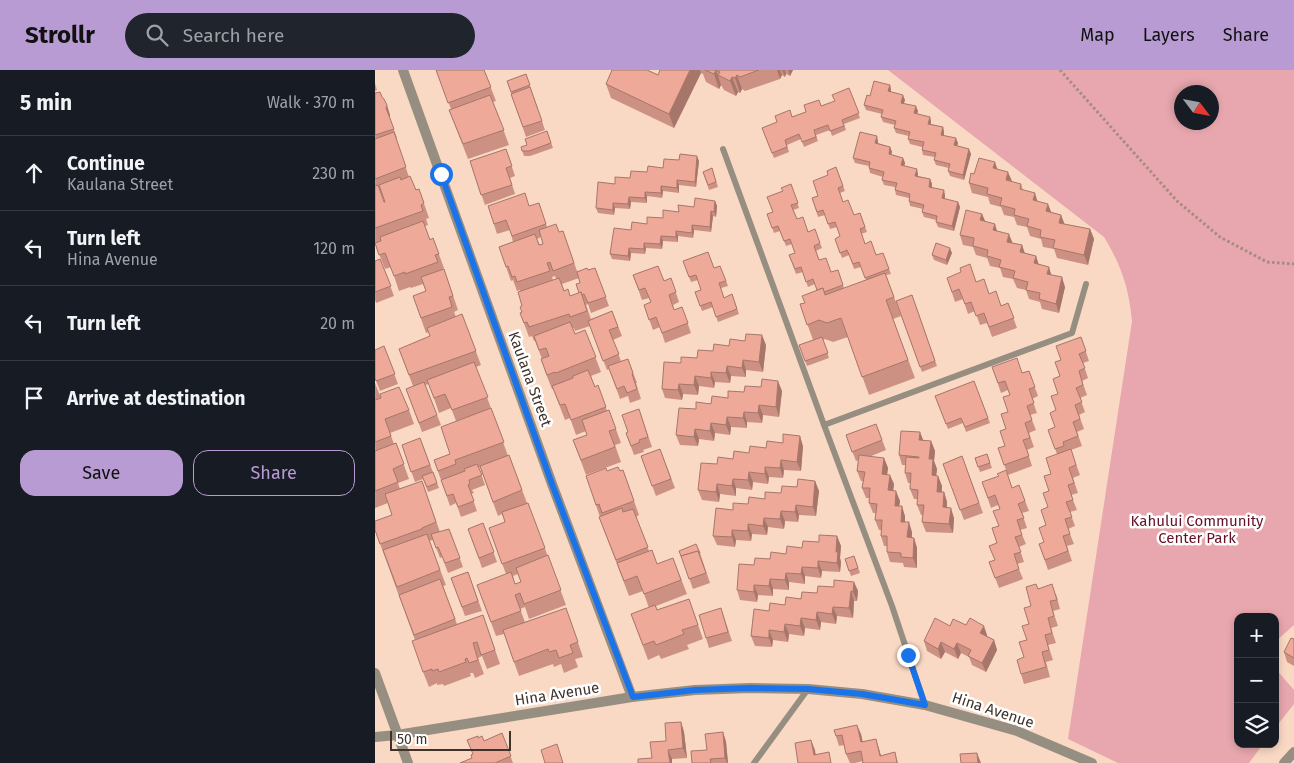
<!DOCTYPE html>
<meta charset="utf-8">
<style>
:root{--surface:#171b24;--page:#20242c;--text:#f1f3f6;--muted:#9ea1a6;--line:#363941;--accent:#b79bd2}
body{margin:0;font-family:"Fira Sans",sans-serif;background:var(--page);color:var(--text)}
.controls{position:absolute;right:15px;bottom:15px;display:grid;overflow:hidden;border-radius:10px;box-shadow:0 2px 8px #0003}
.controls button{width:45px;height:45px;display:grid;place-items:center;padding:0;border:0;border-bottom:1px solid var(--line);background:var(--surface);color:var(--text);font:25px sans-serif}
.compass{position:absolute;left:799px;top:15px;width:45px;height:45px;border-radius:50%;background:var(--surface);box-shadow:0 2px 8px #0003;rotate:122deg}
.scale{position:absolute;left:15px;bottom:12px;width:121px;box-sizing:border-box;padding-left:5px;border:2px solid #40332b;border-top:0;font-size:14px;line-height:18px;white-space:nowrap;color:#40332b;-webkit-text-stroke:4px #fff;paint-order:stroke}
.stop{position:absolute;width:15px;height:15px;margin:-11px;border:4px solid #1a73e8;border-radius:50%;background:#fff}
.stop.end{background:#1a73e8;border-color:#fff;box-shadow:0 1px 5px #0008}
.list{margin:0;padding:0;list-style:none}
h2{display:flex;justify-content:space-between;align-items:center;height:65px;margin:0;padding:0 20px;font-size:21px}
h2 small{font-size:16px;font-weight:400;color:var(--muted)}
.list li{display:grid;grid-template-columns:32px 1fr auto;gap:15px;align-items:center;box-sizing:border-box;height:75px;padding:0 20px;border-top:1px solid var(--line)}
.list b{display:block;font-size:19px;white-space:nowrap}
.list p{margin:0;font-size:16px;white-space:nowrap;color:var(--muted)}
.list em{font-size:16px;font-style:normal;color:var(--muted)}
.actions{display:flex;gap:10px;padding:15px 20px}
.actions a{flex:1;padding:11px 0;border:1px solid var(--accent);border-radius:15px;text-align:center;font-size:18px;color:var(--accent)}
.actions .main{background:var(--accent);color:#111}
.icon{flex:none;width:28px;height:28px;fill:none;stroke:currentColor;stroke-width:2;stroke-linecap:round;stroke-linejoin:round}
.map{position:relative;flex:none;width:919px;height:693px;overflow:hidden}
header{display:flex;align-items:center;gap:30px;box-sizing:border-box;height:70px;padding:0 25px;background:var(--accent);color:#111}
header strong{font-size:24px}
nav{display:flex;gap:28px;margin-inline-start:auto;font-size:18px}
.search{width:350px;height:45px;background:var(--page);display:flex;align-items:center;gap:12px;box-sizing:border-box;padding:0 18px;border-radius:28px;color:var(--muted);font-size:19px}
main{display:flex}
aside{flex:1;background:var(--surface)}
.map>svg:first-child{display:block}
.green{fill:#e8a7ae;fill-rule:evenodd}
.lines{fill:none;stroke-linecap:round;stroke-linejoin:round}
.path{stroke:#a58d7e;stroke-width:3;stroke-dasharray:2.5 2.5;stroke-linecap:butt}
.service{stroke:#968e81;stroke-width:6}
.minor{stroke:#968e81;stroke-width:10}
.tertiary{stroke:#968e81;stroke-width:10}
.wall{fill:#cd9184;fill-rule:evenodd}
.shaded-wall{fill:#a7766b}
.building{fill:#eea999;stroke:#a7766b}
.route{stroke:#1a73e8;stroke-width:6}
.labels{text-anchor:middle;stroke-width:5;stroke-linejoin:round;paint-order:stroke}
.street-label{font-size:15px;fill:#40332b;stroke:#fff}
.park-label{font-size:15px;fill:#651228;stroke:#fff}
</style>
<header>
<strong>Strollr</strong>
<div class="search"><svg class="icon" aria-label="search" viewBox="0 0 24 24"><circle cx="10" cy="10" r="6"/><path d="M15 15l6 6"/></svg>Search here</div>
<nav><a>Map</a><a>Layers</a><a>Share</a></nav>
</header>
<main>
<aside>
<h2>5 min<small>Walk · 370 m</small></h2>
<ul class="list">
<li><svg class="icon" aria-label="ahead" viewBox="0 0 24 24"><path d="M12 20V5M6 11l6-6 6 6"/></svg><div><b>Continue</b><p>Kaulana Street</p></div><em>230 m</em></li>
<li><svg class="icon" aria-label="left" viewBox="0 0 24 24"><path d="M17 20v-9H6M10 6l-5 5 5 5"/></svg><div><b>Turn left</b><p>Hina Avenue</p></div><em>120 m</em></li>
<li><svg class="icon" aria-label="left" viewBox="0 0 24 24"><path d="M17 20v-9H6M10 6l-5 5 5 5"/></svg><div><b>Turn left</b></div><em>20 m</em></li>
<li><svg class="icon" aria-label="arrive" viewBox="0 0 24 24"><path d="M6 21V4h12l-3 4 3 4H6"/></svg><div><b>Arrive at destination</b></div></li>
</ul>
<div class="actions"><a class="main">Save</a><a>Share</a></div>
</aside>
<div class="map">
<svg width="919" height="693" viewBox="0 0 919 693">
<rect width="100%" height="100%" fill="#fad9c4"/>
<!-- green -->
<g class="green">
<path d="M513,0H919V555L900,572V547H863V674H888L874,693H743L693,669L757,251C754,218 746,195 729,167ZM836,22V52H806V22Z"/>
<path d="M900,598L919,620V634L900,658Z"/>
</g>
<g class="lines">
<!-- path -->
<path class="path" d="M685,0L802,131L845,167L892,192L919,194"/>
<!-- service -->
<g class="service">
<path d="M348,79L449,355L517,536L550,635"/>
<path d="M449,355L697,263L711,214"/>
<path d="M379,693L433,619"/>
</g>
<!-- minor -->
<path class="minor" d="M28,0L177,414L257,627"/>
<!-- tertiary -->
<g class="tertiary">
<path d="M0,603L33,693"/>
<path d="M0,667L22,665L257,627L320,620L375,618L433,619L487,624L550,635L642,661L717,693"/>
<path d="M909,693L919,682"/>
</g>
</g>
<!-- wall -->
<g class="wall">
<path d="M61,0H109L121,31L118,32L134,75L93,89L74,40L76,39Z"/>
<path d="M237,0H273L283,5L285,0H418L415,6L411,4L410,7L407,5L405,9L370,21L367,19L365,23L363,22L361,26L349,20L346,15L344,19L331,12L328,4L326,3L299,58L236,28L231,14Z"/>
<path d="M151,4L170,60L151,67L132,11Z"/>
<path d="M0,13L2,20L0,21Z"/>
<path d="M515,15L516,20V22L530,30L529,33L543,41L542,44L555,47L556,52V54L568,57L569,62V65L583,73L582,76L596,84L589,110L575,106L573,101L574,98L561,95L559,90L560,87L548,85L547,80V77L535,74L533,69L534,66L521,63L519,58L520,55L508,52L506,47L507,44L491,40L489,35L495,26Z"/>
<path d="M474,18L485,48L469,54L471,60L457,66L455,60L441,65L443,71L429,77L426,69L412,75L414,82L399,88L387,58L460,31Z"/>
<path d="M0,23L9,29L15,45V48L22,68L21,69L34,107L41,120L44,119L54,148L51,149L53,155L50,156L55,170L58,168L69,198L66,200L69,199L83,240L79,242L81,247L87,244L106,295L101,297L117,341L133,386L134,385L152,433H153L191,535L154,549L150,537L145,539L150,552L191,538L208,587L200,589L203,597L189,603L186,594L179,597L178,594L144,606L129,564L121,566L102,515L131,504L114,458L130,452L127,444L123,446L105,397L104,398L110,415L97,420L99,423L96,424L102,441L86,447L81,433L75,436L59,390L75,384L81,351L76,338L64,343L54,314L50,315L66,355L47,362L31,319L38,316L24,279L55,266L54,262L51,263L38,226L51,221L48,214L36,218L35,217L24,221L16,197L10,199L0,174ZM6,123H7L10,132H9ZM143,504L146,512L140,514L138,506Z"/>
<path d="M172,61L178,78L155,86H149L146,77L152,75Z"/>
<path d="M503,71V73L515,77L517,82L516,85L528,88L530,93L529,96L543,104V106L555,109L557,114V117L570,125V129L583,132L585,137L579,161L563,157L561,152V150L549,147L547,142L548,139L535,136L534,131V128L521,125L520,120V117L509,115L507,110L508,107L495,103L494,98V96L480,93L478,88Z"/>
<path d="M131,79L140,106L135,108L140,124L110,135L95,91Z"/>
<path d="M304,90L324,91L321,117L304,115V123L288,121L287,128L272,126V133L256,132L255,139L240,138L239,145L223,143L221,138L240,114L272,102L288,98Z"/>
<path d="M461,97L470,121L465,123L468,132L479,145L485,143L492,162L486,164L490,174L514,199L516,204L511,205L526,246L518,249L540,308L494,325L473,267L458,272L450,269L448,270L454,288L432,296L424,275L438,270L425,234L430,233L442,220L440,214L433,217L428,202L421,204L414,185L420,183L417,174L411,176L405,161L399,163L392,144L398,142L408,121L416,114L424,138L418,140L422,149L445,173L447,178L441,181L444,190L456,202L463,200L469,218L491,210L486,197L479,199L474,185L467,188L460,169L465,166L462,157L455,159L450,145L443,147L437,128L443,126L453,105Z"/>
<path d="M337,98L343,117L334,120L328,102Z"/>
<path d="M623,99L637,112L646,114L648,120L676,142L686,145L689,154L715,159L719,169L713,195L682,188L679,179L668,177L666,169L655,166L652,157L642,155L639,147L629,145L626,137L615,134L613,127L597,123L594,113Z"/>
<path d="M340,131L342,136L341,147L338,146L336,162L319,160L318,168L303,166V172L288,171L287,179L271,178L270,184L256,183L255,191L237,189L235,184L256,160L319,137Z"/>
<path d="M164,133L172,157L184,162L188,161L202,201L213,200L220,198L234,236L216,243L213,234L211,235L216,249L237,241L247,266L238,270L246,291L253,289L262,313H261L266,329L255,333L253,326L245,329L234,299L232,300L215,256L200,261L199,258H198L200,264L210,260L226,302L216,306L220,317L223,315L232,341L234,340L246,373L240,375L246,392L211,405L198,370L212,365L211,361L201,365L195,348L190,350L178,319H177L171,304L166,289H167L160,271H159L157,266L154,267L145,243L147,242V236L145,220L142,221L138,210L136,211L124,177L138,172L135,160L122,164L113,136H155ZM166,167L168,174L165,175L162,169ZM180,206L181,209L178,210L177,207ZM204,208L205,213L204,223L195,226L189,220L187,214Z"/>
<path d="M607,144L610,152L637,173L647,175L650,183L661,186L664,195L690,217L684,243L667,239L665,232L654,229L651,220L642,218L638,209L628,207L625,198L615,196L612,188L601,185L598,177L588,175L585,165Z"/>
<path d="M577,183L572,195L559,190L557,185Z"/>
<path d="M5,189L19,226L1,233L0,230V191Z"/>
<path d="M308,191L339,198L345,196L353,216L346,218L349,228L357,224L364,244L343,252L338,237L327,241L320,222L326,220L323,210L316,212Z"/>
<path d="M258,205L289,211L296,208L304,232L298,235L299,240L307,237L316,263L290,273L285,257L278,260L269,235L276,232L274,228L267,230Z"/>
<path d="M572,208L601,212L626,236L633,233L642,258L617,267L612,253L605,255L600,241L593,244L588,229L580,232Z"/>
<path d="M537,225L562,296L547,302L521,231Z"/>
<path d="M706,267L714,291L708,293L713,308L707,311L712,325L705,328L710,342L704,345L709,359L702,362L707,376L696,380L705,405L698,408L703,423L696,425L702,440L695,442L700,456L693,459L699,474L692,476L697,491L673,500L664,474L669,472L676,404L682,384L673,360L680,357L686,290Z"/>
<path d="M391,275L388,302L371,300V307L356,306L355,313L340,312L339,318L324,316L323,325L308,324L307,330L290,328L287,319L306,293L322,288L338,281L354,276Z"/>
<path d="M9,276L23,314L5,321L0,308Z"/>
<path d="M617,297L647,303L654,301L663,326L657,329L662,343L655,345L661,360L654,363L659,377L652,380L657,396L633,405L623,378L630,376L635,325L633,320L626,323Z"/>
<path d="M599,311L615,353L591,362L588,353L573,359L560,326Z"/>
<path d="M0,313L6,328L34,340L39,354L15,363L19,374L21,373L34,409L23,413L25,419L47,411L65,462L74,459L88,497L73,503L67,487L65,488L58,470L54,471L71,515L68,516L82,554L108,545L125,594L112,599L107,586L103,588L109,604L100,608L98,603H95L96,606L69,616L68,614L62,615V613L54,617L48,602L40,570L0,460L17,445L13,433L0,438Z"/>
<path d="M407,321L404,347L388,345L387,353L372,352V358L356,357L355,365L340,363L339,371L324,369L323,376L305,375L301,365L321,339L369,322Z"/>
<path d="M264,339L277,377L268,380L269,382L259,385L251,363L253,362Z"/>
<path d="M501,354L511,380L494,387L509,388L513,398L512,404L519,414L518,421L525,431L524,436L530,446V452L537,462V468H539L542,478V498L529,497L528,493L515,492L512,482V476H509L506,466V460H504L500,450L501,443H498L494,433L495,428H491L487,418L488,411H486L482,401L484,390L481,391L471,365Z"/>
<path d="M45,368L64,418L53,422L48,409L40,412L27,375Z"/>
<path d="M548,371H556L560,381L559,391L562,399L561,406H563L567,416V422H569L572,432V438L579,448L578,463L551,462L547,452L548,445H546L542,435L543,429H539L535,419L536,413H533L530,403V395H527L524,385Z"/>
<path d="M428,376L426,401L409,400L408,408L394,407L393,414L378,412L377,420L361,418V426L345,424L344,432L327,430L323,420L342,394L391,378Z"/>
<path d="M285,379L300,418L281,426L266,386Z"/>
<path d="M612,384L617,398L605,402L600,388Z"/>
<path d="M587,386L608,443L589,450L568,394Z"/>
<path d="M248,400L264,445L261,447L274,481L282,494L298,488L312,524L281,536L282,540L314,529L328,569L312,575L314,579L286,589L284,585L273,590L256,544L274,538L268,521L254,526L224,447H225L211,406L232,401H245Z"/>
<path d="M440,411L444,421L441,446L424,445L423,452L410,451L409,459L393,457L392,465L377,464L376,471L361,470L360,477L342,475L338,466L358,440Z"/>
<path d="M607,412L637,418L644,415L654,441L647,443L652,458L645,460L651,474L644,477L649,492L642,494L648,509L624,518L614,492L620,490L625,439L623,435L616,438Z"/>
<path d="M108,453L122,492L107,498L93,459Z"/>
<path d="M462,466L466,476L465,488L466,492L465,502L447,501L446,508L430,506V514L414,512V520L398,519V526L383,525L382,532L365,530L362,520L379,495L427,478Z"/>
<path d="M304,481L325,483L335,513L318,519Z"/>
<path d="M479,486L485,503L476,506L470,489Z"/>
<path d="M93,502L107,541L90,546L76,508Z"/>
<path d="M479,512L483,521L482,531H479L478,548L462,546L461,554L446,552L445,560L430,558L429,566L414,564L413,572L398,570L397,577L380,576L376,566L394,541L459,517Z"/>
<path d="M663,518L681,524L685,539L678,541L683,556L676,558L681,573L673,575L678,590L671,592L675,607L649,614L646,604L656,536Z"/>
<path d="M346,538L357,571L334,578L331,568Z"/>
<path d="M575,556L612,565V566L619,570L622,580L611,602L597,595L594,587L586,583L583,589L570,582L566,589L552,581L549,571Z"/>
<path d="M919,569V596L912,592L909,582Z"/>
<path d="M306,652L309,662L312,688L297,689L277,688L291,671Z"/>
<path d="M459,660L486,664L487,672L501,669L506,686L520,682L523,693H487L488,692V691L480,693H475L471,684L469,675L464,676Z"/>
<path d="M348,662L351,672L353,693H317L332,680Z"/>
<path d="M127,663L138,693H85L97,688L103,668L109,671Z"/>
</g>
<!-- shaded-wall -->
<g class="shaded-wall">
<path d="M315,0H325L326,3L299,58L294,44Z"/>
<path d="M341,0L346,15L344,19L339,4Z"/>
<path d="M402,0H405L407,5L405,9Z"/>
<path d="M407,0H410L411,4L410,7Z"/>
<path d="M413,0H418L415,6Z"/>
<path d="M362,5L367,19L365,23L360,8Z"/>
<path d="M357,7L363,22L361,26L355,11Z"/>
<path d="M515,15L516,20L515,26L513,21Z"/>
<path d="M528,25L530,30L527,38L526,33Z"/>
<path d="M12,35L15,45V48L11,38Z"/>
<path d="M541,36L543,41L541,48L539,43Z"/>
<path d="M555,47L556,52L555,59L553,54Z"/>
<path d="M568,57L569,62L568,70L566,65Z"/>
<path d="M502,66L503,71L502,78L500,73Z"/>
<path d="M581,68L583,73L581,80L579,75Z"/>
<path d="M515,77L517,82L515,89L514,84Z"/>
<path d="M594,79L596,84L589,110L588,105Z"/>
<path d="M322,86L324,91L321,117L320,112Z"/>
<path d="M528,88L530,93L528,100L526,95Z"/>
<path d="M620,92L623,101L618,98Z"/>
<path d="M542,99L543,104L542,111L540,106Z"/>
<path d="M633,102L637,111L631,110Z"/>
<path d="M555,109L557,114L556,122L554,117Z"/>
<path d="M302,110L304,115V123L302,118Z"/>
<path d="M286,116L288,121L287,128L286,123Z"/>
<path d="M569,120L570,125L569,133L567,128Z"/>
<path d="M270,122L272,126V133L270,128Z"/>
<path d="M660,123L663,133L658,130Z"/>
<path d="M254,127L256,132L255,139L253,134Z"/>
<path d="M340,131L342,136L341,147L339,142Z"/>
<path d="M583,132L585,137L579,161L577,156Z"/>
<path d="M238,133L240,138L239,145L238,140Z"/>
<path d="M673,134L677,144L671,141Z"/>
<path d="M336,141L338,146L336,162L335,157Z"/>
<path d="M607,144L611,153L605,150Z"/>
<path d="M686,145L690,155L684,153Z"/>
<path d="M620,154L623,164L618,160Z"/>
<path d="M317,155L319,160L318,168L317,163Z"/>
<path d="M715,159L719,169L713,195L709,185Z"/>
<path d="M301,161L303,166V172L301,167Z"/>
<path d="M634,164L638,174L632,172Z"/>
<path d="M286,166L288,171L287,179L285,174Z"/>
<path d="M269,173L271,178L270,184L269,179Z"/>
<path d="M647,175L650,185L645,182Z"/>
<path d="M254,178L256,183L255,191L253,186Z"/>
<path d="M575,178L577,183L572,195L571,190Z"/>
<path d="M661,186L664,196L659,193Z"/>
<path d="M674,197L677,207L672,204Z"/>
<path d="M687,207L690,217L684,243L681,234Z"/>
<path d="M387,265L391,275L388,302L384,292Z"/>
<path d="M368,290L371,300V307L367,298Z"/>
<path d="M352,296L356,306L355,313L351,303Z"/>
<path d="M336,302L340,312L339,318L336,308Z"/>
<path d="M320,306L324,316L323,325L319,315Z"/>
<path d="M403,311L407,321L404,347L401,337Z"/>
<path d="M304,314L308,324L307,330L303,320Z"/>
<path d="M384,335L388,345L387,353L383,343Z"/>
<path d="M369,342L372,352V358L368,348Z"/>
<path d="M352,347L356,357L355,365L351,355Z"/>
<path d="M336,353L340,363L339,371L335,361Z"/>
<path d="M320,359L324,369L323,376L319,367Z"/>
<path d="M545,362L549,372L544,370Z"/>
<path d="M425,366L428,376L426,401L422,392Z"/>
<path d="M556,371L560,381L559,391L562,399L560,415L557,405L554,389Z"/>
<path d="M509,388L513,398L511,414L507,404Z"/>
<path d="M406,390L409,400L408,408L405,398Z"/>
<path d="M390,397L394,407L393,414L390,404Z"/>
<path d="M374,402L378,412L377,420L373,410Z"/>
<path d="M515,405L519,414L517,430L513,420Z"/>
<path d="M563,406L567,416L566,432L562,422Z"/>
<path d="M358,409L361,418V426L357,416Z"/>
<path d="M440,411L444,421L441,446L438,437Z"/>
<path d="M342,414L345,424L344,432L341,422Z"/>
<path d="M521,421L525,431L523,445L520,436Z"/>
<path d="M569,422L572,432L571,447L568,437Z"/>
<path d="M421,435L424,445L423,452L420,442Z"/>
<path d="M527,436L530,446V462L526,452Z"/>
<path d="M576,438L579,448L578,463L574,454Z"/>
<path d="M406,441L410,451L409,459L405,449Z"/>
<path d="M389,448L393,457L392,465L388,456Z"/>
<path d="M534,452L537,462L536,477L532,467Z"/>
<path d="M373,454L377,464L376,471L373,461Z"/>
<path d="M357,460L361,470L360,477L357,467Z"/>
<path d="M462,466L466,476L465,488L466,492L465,502L462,493L461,482Z"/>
<path d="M539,468L542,478V498L538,488Z"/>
<path d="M443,491L447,501L446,508L443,498Z"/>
<path d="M427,497L430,506V514L426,504Z"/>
<path d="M411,503L414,512V520L410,510Z"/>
<path d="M395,509L398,519V526L394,516Z"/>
<path d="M479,512L483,521L482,531L478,522Z"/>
<path d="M379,515L383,525L382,532L379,522Z"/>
<path d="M476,521L479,531L478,548L474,538Z"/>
<path d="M458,537L462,546L461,554L457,544Z"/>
<path d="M442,542L446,552L445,560L441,550Z"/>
<path d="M426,548L430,558L429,566L425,556Z"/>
<path d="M410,554L414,564L413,572L409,562Z"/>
<path d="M609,556L612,565L609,573L605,563Z"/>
<path d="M394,560L398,570L397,577L394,568Z"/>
<path d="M619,570L622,580L611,602L607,593Z"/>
<path d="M566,572L570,582L566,589L563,579Z"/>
<path d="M582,573L586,583L583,589L579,579Z"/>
<path d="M306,652L309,662L312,688L308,678Z"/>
<path d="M482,655L486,664L490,682L486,672Z"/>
<path d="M348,662L351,672L353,693H352L350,688Z"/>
<path d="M501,669L504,679L508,693L505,686Z"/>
<path d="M436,670L440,680L442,693L439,685Z"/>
<path d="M293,680L297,689V693H295Z"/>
<path d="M602,683L606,693H603Z"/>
</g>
<!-- building -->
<g class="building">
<path d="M61,0H109L116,17L73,33Z"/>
<path d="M237,0H272L283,5L285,0H315L294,44L231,14Z"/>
<path d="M330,0H384L365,7L362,5L360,8L357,7L355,11L343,5L345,2L341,0L339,4Z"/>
<path d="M151,4L155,15L136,22L132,11Z"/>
<path d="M499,11L515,15L513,21L528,25L526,33L541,36L539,43L555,47L553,54L568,57L566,65L581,68L579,75L594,79L588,105L573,101L575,94L559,90L561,83L547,80L549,72L533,69L535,62L519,58L521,51L506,47L508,40L489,35L492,25L495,26Z"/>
<path d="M155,17L167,51L148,57L136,24Z"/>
<path d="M474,18L484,43L467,50L469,56L455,61L453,55L439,60L441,67L427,72L424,64L410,70L412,77L397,83L387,58L402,52L400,46L415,40L417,47L431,42L429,35L444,30L446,36L460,31L457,25Z"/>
<path d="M5,22L7,27L9,29L12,35L11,38L19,59L0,65V23Z"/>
<path d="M115,25L129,60L88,74L74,40Z"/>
<path d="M172,61L176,73L154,81H147L146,77L152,75L150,69Z"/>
<path d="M19,62L31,97L0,109V69Z"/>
<path d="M485,62L502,66L500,73L515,77L514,84L528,88L526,95L542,99L540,106L555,109L554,117L569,120L567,128L583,132L577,156L561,152L562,146L547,142L549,135L534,131L535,124L520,120L522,113L507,110L509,102L494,98L495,92L478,88Z"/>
<path d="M131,79L137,96L131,98L137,115L106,125L95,91Z"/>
<path d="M305,84L322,86L320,112L302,110V118L286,116V123L270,122V128L254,127L253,134L238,133V140L221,138L223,112L240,114V107L255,108L256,101L272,102L273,96L288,98L289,89L304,90Z"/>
<path d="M604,88L620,92L618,98L633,102L631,110L646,114L645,119L660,123L658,130L673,134L671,141L686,145L684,153L715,159L709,185L678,178L680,170L665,167L666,160L652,156L654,149L639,145L640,139L625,135L627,128L612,124L613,118L594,113L596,103L599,104Z"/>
<path d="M461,97L468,116L463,118L468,132L473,130L479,145L485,143L490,157L485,159L490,174L496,171L501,185L508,183L514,199L490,208L484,192L478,194L472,180L465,183L460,169L465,166L460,152L453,154L448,140L442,142L437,128L443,126L438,111L453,105L452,101Z"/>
<path d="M337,98L341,112L333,115L328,102Z"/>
<path d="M35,106L41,120L44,119L49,133L46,135L48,141L0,158V116L3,115L9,132H10L4,115L25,107L26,110Z"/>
<path d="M416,114L423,133L416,135L422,149L428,147L433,162L440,159L445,173L439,176L444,190L451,188L456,202L463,200L468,215L449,222L448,218L442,220L438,209L431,212L426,197L420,199L414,185L420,183L415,169L409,171L403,156L397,158L392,144L398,142L392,127L408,121L406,118Z"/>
<path d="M150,123L154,136L164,133L171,154L137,166L131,150L119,154L113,136Z"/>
<path d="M320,128L340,131L339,142L336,141L335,157L317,155V163L301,161V167L286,166L285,174L269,173V179L254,178L253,186L235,184L239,158L256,160L257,152L272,154V147L288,148V140L304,142L303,135L319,137Z"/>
<path d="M591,140L607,144L605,150L620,154L618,160L634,164L632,172L647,175L645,182L661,186L659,193L674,197L672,204L687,207L681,234L664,229L665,223L651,220L653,212L638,208L640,201L624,197L626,190L612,186L613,180L598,176L599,168L585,165Z"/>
<path d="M48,151L55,170L58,168L64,184L60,185L63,192L30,204V202L19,206L10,183L4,185L0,173L6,171L5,167Z"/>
<path d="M181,154L184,162L188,161L199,193L178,201L175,192L172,193L175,201L142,212L140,206L137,207L133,196L131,197L124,177L160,164L164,175L168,174L164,160Z"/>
<path d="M561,173L575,178L571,190L557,185Z"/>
<path d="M333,182L339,198L345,196L351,211L344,213L349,228L357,224L362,239L341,247L336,232L325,236L320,222L326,220L321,205L314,207L308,191Z"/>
<path d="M5,189L16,216L0,222V191Z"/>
<path d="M595,194L601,212L609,209L614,224L621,221L626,236L633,233L639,248L614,257L609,243L601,246L596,232L590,234L584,219L577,222L572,208L586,202L585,198Z"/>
<path d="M283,196L289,211L296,208L301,222L294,225L299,240L307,237L313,253L287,263L281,247L274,250L269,235L276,232L270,218L264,220L258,205Z"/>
<path d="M212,198L213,200L220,198L231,227L213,233L209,224L207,225L206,222L204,223L201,214L205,213L202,202Z"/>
<path d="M69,199L78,226L74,227L77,237L46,248L38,226L51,221L46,207Z"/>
<path d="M510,203L519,227L511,230L533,290L487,307L466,248L452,253L444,250L432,255L425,234L430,233L427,226L448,218L450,225Z"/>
<path d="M184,208L189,221L193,219L195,226L206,222L212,241L195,247L194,244L154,257L152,252L149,253L145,243L147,242L145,237L147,236L143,222Z"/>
<path d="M537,225L560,291L545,297L521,231Z"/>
<path d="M237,241L243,257L234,260L244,284L228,291L213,251Z"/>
<path d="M87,244L101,281L34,305L24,279L55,266L52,258Z"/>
<path d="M195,252L200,264L210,260L221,287L181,303L180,302L172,305L166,289L174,286L171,278L164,280L159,266Z"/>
<path d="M371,264L387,265L384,292L368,290L367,298L352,296L351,303L336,302V308L320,306L319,315L304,314L303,320L287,319L289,292L306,293V287L322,288L323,280L338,281L339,274L354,276L355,269L370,271Z"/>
<path d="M447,267L453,283L430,291L424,275Z"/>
<path d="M706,267L711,281L704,284L710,298L704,301L708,315L701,318L707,332L700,335L705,349L698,352L703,366L688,372L689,376L680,379L673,360L680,357L675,343L681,340L676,326L683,324L678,309L685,306L680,292L686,290L681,276Z"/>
<path d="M9,276L20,304L1,311L0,308V280Z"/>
<path d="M642,288L647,303L654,301L660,317L654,319L659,333L652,336L657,350L650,353L655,368L648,370L654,386L629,395L623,378L630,376L625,361L631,359L626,344L633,342L628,327L635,325L630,311L623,313L617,297Z"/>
<path d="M253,289L258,303L257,304L262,319L252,323L249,316L242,319L233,296Z"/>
<path d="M99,292L113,327L77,340L70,324L59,328L52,310Z"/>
<path d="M213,300L220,317L223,315L231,337L196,350L190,334L185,335L177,316L198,308V306Z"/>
<path d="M387,309L403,311L401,337L384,335L383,343L369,342L368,348L352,347L351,355L336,353L335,361L320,359L319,367L301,365L304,338L321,339V332L336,334L337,326L353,328V321L369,322L370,316L386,317Z"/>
<path d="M599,311L613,348L590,357L586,348L571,354L560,326Z"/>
<path d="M49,312L62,345L44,353L31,319Z"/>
<path d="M24,317L34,340L10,349L16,366L0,372V330L6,328L5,324Z"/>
<path d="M116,338L129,372L80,390L81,394L63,401L59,390L75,384L66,357Z"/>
<path d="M264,339L273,367L264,370L265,372L256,376L251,363L253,362L247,345Z"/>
<path d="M234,340L241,359L234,361L240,377L206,390L198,370L212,365L207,350Z"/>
<path d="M501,354L507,370L477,382L471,365Z"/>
<path d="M526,361L545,362L544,370L556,371L554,389H558L557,405L563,406L562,422H569L568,437L576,438L574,454L547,452L549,435H542L543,420L535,419L536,403H530L531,387L544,388V387L524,385Z"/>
<path d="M408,364L425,366L422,392L406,390L405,398L390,397V404L374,402L373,410L358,409L357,416L342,414L341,422L323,420L326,393L342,394L343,387L358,389L359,381L374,383L375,376L391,378L392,371L408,373Z"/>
<path d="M45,368L55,395L36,402L27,375Z"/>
<path d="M21,373L29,394L18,399L23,412L0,421V381Z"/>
<path d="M285,379L296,409L277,416L266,386Z"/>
<path d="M696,379L701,395L694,398L699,413L693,415L698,430L691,432L697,447L690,449L695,464L688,466L693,481L670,490L664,474L669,472L664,458L671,455L666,440L673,437L668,423L674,421L669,406L676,404L671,388Z"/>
<path d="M612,384L615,393L603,397L600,388Z"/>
<path d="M134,385L147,420L118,432L105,396Z"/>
<path d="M484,385L509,388L507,404L515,405L513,420L521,421L520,436H527L526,452H534L532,467L539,468L538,488L526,487V483L512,482V466H506L507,450H500L502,434L494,433L495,418H487L490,402L482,401Z"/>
<path d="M587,386L604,433L585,440L568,394Z"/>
<path d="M102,394L107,405L94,410L95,414L93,415L99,431L83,437L78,424L72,426L66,410L90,401L89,399Z"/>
<path d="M243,397L245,401L248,400L259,431L227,443L224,434L221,435L211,406L231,398L232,401Z"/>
<path d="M631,400L637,418L644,415L650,431L643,434L649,448L642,450L647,465L640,467L646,482L639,484L644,499L620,508L614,492L620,490L614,476L622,473L617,458L624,456L618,441L625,439L620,425L613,428L607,412L624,406L622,404Z"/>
<path d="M58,402L62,413L52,417L47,406Z"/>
<path d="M423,409L440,411L438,437L421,435L420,442L406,441L405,449L389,448L388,456L373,454V461L357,460V467L338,466L341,438L358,440V433L373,434L374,427L390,429V422L406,423L407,416L422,417Z"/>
<path d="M47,411L61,452L47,458V459L5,474L0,460V451L17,445L10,424Z"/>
<path d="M153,433L170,478L127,494L114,458L130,452L127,442Z"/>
<path d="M247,438L248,442L258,439L273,477L241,490L224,447Z"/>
<path d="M108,453L119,482L104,488L93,459Z"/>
<path d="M74,459L85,488L70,493L63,477L61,478L56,464Z"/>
<path d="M52,464L65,500L22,517L8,480Z"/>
<path d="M444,465L462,466L461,482H463L462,493L443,491V498L427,497L426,504L411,503L410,510L395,509L394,516L379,515V522L362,520L364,494L379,495L380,488L395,489L396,482L411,484L412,476L427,478L428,471L444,472Z"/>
<path d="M321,474L325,483L323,481L306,486L304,481Z"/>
<path d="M277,480L282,494L298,488L306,510L269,524L262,506L249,511L242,493Z"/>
<path d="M323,481L331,503L314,509L306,486Z"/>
<path d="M173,485L186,520L149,534L145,523L140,525L146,541L116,552L102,515L136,502L140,514L146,512L141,498Z"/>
<path d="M479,486L483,498L474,501L470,489Z"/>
<path d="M93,502L103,531L87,537L76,508Z"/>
<path d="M65,509L80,549L39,565L24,525Z"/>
<path d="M459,510L479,512L478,522L476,521L474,538L458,537L457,544L442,542L441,550L426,548L425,556L410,554L409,562L394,560V568L376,566L379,539L394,541L395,533L410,535L411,527L426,529L427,522L442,523L443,516L459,517Z"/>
<path d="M661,514L663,519L677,514L682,530L675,531L679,546L673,548L677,563L670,565L674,580L667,582L671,597L646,604L642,590L649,587L644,572L652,570L647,556L654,554L649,538L656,536L651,517Z"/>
<path d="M314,529L323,555L307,560L309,564L281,575L279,571L268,575L256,544L280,535L282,540Z"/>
<path d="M191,538L203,572L195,575L198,583L184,588L181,580L174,582L173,579L139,592L128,560Z"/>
<path d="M346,538L353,562L331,568L324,545Z"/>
<path d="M108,545L120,580L106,585L102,572L98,573L103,590L94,593L92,588L90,589L91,592L64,602L63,599L57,601V599L48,602L37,571Z"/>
<path d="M560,548L575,556L578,549L591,555L595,548L609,556L605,563L619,570L607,593L593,586L596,580L582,573L579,579L566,572L563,579L549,571Z"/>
<path d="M916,568L919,569V588L909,582Z"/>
<path d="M306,652L308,678L293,680L295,693H263V689L277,688L275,672L291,671L290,653Z"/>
<path d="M482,655L486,672L501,669L505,686L520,682L522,693H487L488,692L486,681L471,684L467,665L461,666L459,660Z"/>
<path d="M348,662L350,688L335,689L336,693H317L316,681L332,680L330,664Z"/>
<path d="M127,663L136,686L120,693H85L97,688L96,685L98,684L92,670L103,666V668L107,666L109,671Z"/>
<path d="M436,670L439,685L454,682L456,693H423L420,673Z"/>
<path d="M182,674L188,693H170L166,680Z"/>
<path d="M602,683L603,693H586L585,684Z"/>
</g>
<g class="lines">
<!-- route -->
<path class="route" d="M66,104L177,414L258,627L320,620L375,618L433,619L487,624L550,635L533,585"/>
</g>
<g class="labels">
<!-- street labels -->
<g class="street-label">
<text transform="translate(155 309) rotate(70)" y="5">Kaulana Street</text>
<text transform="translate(182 624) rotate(-9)" y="5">Hina Avenue</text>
<text transform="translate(618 640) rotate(18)" y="5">Hina Avenue</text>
</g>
<!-- park labels -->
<g class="park-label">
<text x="822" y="456">Kahului Community<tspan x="822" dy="17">Center Park</tspan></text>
</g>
</g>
</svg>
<div class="controls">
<button>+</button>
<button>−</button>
<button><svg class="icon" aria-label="layers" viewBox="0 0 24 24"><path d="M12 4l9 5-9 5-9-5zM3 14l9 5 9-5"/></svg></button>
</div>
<svg class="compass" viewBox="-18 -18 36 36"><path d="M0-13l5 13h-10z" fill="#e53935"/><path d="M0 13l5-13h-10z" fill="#9ea1a6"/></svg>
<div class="scale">50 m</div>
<div class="stop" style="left:66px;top:104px"></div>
<div class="stop end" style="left:533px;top:585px"></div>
</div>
</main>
